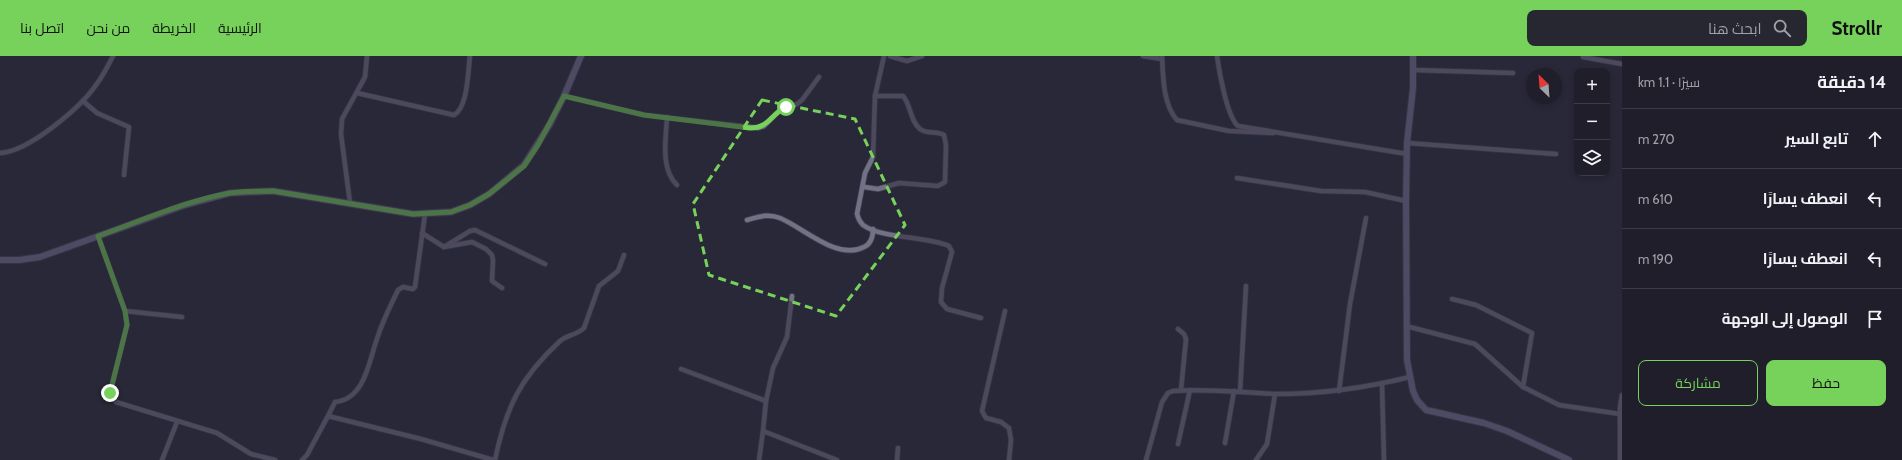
<!DOCTYPE html>
<html lang="ar">
<meta charset="utf-8">
<style>
:root{--surface:#1f1e2a;--page:#272732;--text:#f1f3f6;--muted:#a1a2a8;--line:#3c3c47;--accent:#76d25a}
body{margin:0;font-family:Cabin,Cairo,sans-serif;background:var(--page);color:var(--text);direction:rtl}
.controls{position:absolute;right:12px;top:12px;display:grid;overflow:hidden;border-radius:8px;box-shadow:0 2px 6px #0003}
.controls button{width:36px;height:36px;display:grid;place-items:center;padding:0;border:0;border-bottom:1px solid var(--line);background:var(--surface);color:var(--text);font:20px sans-serif}
.compass{position:absolute;left:1526px;top:12px;width:36px;height:36px;border-radius:50%;background:var(--surface);box-shadow:0 2px 6px #0003;rotate:335deg}
.stop{position:absolute;width:12px;height:12px;margin:-9px;border:3px solid #76d25a;border-radius:50%;background:#fff}
.stop.end{background:#76d25a;border-color:#fff;box-shadow:0 1px 4px #0008}
.list{margin:0;padding:0;list-style:none}
h2{display:flex;justify-content:space-between;align-items:center;height:52px;margin:0;padding:0 16px;font-size:17px}
h2 small{font-size:13px;font-weight:400;color:var(--muted)}
.list li{display:grid;grid-template-columns:26px 1fr auto;gap:12px;align-items:center;box-sizing:border-box;height:60px;padding:0 16px;border-top:1px solid var(--line)}
.list b{display:block;font-size:15px;white-space:nowrap}
.list em{font-size:13px;font-style:normal;color:var(--muted)}
.actions{display:flex;gap:8px;padding:12px 16px}
.actions a{flex:1;padding:9px 0;border:1px solid var(--accent);border-radius:8px;text-align:center;font-size:14px;color:var(--accent)}
.actions .main{background:var(--accent);color:#111}
.icon{flex:none;width:22px;height:22px;fill:none;stroke:currentColor;stroke-width:2;stroke-linecap:round;stroke-linejoin:round}
.map{position:relative;flex:none;width:1622px;height:404px;overflow:hidden;direction:ltr}
header{display:flex;align-items:center;gap:24px;box-sizing:border-box;height:56px;padding:0 20px;background:var(--accent);color:#111}
header strong{font-size:19px}
nav{display:flex;gap:22px;margin-inline-start:auto;font-size:14px}
.search{width:280px;height:36px;background:var(--page);display:flex;align-items:center;gap:10px;box-sizing:border-box;padding:0 14px;border-radius:8px;color:var(--muted);font-size:15px}
main{display:flex}
aside{flex:1;background:var(--surface)}
.map>svg:first-child{display:block}
.lines{fill:none;stroke-linecap:round;stroke-linejoin:round}
.street-casing{stroke:#454351;stroke-width:6}
.secondary-casing{stroke:#454351;stroke-width:8}
.street{stroke:#737185;stroke-width:4.5}
.secondary{stroke:#787397;stroke-width:6}
.route{stroke:#76d25a;stroke-width:5}
.marked{fill:none;stroke:#76d25a;stroke-width:3;stroke-dasharray:8 5;stroke-linejoin:round}
</style>
<header>
<strong>Strollr</strong>
<div class="search"><svg class="icon" aria-label="search" viewBox="0 0 24 24"><circle cx="10" cy="10" r="6"/><path d="M15 15l6 6"/></svg>ابحث هنا</div>
<nav><a>الرئيسية</a><a>الخريطة</a><a>من نحن</a><a>اتصل بنا</a></nav>
</header>
<main>
<aside>
<h2>14 دقيقة<small>سيرًا · 1.1 km</small></h2>
<ul class="list">
<li><svg class="icon" aria-label="ahead" viewBox="0 0 24 24"><path d="M12 20V5M6 11l6-6 6 6"/></svg><div><b>تابع السير</b></div><em>270 m</em></li>
<li><svg class="icon" aria-label="left" viewBox="0 0 24 24"><path d="M17 20v-9H6M10 6l-5 5 5 5"/></svg><div><b>انعطف يسارًا</b></div><em>610 m</em></li>
<li><svg class="icon" aria-label="left" viewBox="0 0 24 24"><path d="M17 20v-9H6M10 6l-5 5 5 5"/></svg><div><b>انعطف يسارًا</b></div><em>190 m</em></li>
<li><svg class="icon" aria-label="arrive" viewBox="0 0 24 24"><path d="M6 21V4h12l-3 4 3 4H6"/></svg><div><b>الوصول إلى الوجهة</b></div></li>
</ul>
<div class="actions"><a class="main">حفظ</a><a>مشاركة</a></div>
</aside>
<div class="map">
<svg width="1622" height="404" viewBox="0 0 1622 404">
<rect width="100%" height="100%" fill="#292838"/>
<g class="lines">
<defs>
<g id="street">
<path d="M884,0L875,40L873,101L865,117L857,158C858,162 860,166 863,169C882,183 927,180 949,190L952,196L942,232L941,246L947,253L981,262"/>
<path d="M890,0L907,5L922,0"/>
<path d="M1143,0L1162,3"/>
<path d="M1162,0C1163,20 1163,49 1177,64L1229,75L1273,77"/>
<path d="M1217,0C1219,15 1227,61 1238,70L1407,98"/>
<path d="M1583,1L1622,8"/>
<path d="M1414,14L1513,17"/>
<path d="M357,37L454,59C468,52 468,14 470,0"/>
<path d="M564,40L644,59L758,72L764,70L781,53L797,48L802,44L819,21"/>
<path d="M83,45L97,57L129,71L124,119"/>
<path d="M667,61C666,82 660,113 677,129"/>
<path d="M1407,87L1556,98"/>
<path d="M0,97C28,96 80,52 96,29C103,20 108,10 113,0"/>
<path d="M1237,122L1321,135L1365,136L1406,145"/>
<path d="M864,131L878,133L899,127L938,130L945,126L946,89L944,79C937,74 927,79 920,73C910,65 911,49 903,40H875"/>
<path d="M350,147L341,78L342,63L365,21L367,0"/>
<path d="M747,164C758,161 768,157 780,162C804,172 837,205 864,191C871,188 873,180 873,173"/>
<path d="M422,177L444,191L472,186L486,193L492,199L493,205L492,225L502,232"/>
<path d="M98,180L125,255L127,269L110,337L116,346L217,377L251,398L275,404"/>
<path d="M444,191L470,175L475,174L545,208"/>
<path d="M1452,243L1476,249L1532,277L1523,331"/>
<path d="M125,255L182,261"/>
<path d="M1005,255L982,355L986,362L1001,366L1009,372L1011,384L1009,404"/>
<path d="M1406,270L1475,288L1523,331L1559,349L1620,358"/>
<path d="M1178,273L1184,278L1186,283L1181,334"/>
<path d="M681,313L766,345"/>
<path d="M1382,328L1384,404"/>
<path d="M1339,335L1350,248L1366,162"/>
<path d="M1240,336L1246,230"/>
<path d="M328,360L335,346C366,343 369,303 378,280C383,264 391,249 398,234L403,231L413,233L415,231L425,158"/>
<path d="M763,375L766,345L773,312L787,281L792,240"/>
<path d="M1225,387L1234,335"/>
<path d="M1178,388L1190,334"/>
<path d="M162,404L177,366"/>
<path d="M302,404L307,399L328,360L421,383L493,404"/>
<path d="M495,404C506,351 520,322 560,285C567,279 577,279 584,272L599,230L618,215L624,199"/>
<path d="M759,404L763,375L837,404"/>
<path d="M897,404L898,392"/>
<path d="M1146,404L1162,346L1168,337L1173,335C1208,332 1242,337 1277,338C1322,338 1365,332 1410,321"/>
<path d="M1256,404L1267,388L1275,338"/>
<path d="M1620,404V351L1622,339"/>
</g>
<g id="secondary">
<path d="M1413,0V32L1407,87L1406,145L1407,304L1413,335L1417,344L1426,354L1484,367L1507,375L1569,404"/>
<path d="M0,204H19L40,201L185,149L230,137L273,135L413,158L451,156L470,149L489,138L524,109L550,68L564,40L581,0"/>
</g>
</defs>
<!-- street casing -->
<use href="#street" class="street-casing"/>
<!-- secondary casing -->
<use href="#secondary" class="secondary-casing"/>
<!-- street -->
<use href="#street" class="street"/>
<!-- secondary -->
<use href="#secondary" class="secondary"/>
</g>
<g class="lines">
<!-- route -->
<path class="route" d="M110,337L127,269L125,255L98,180C141,165 185,145 230,137C244,135 258,135 273,135L413,158L451,156L470,149L489,138L524,110L538,89L564,40L644,59L750,72C769,72 771,58 786,51"/>
</g>
<!-- marked area -->
<path d="M0 0H1622V404H0ZM762,44L855,63L905,169L836,260L709,219L693,148Z" fill="#292838" fill-opacity=".55" fill-rule="evenodd"/>
<path class="marked" d="M762,44L855,63L905,169L836,260L709,219L693,148Z"/>
</svg>
<div class="controls">
<button>+</button>
<button>−</button>
<button><svg class="icon" aria-label="layers" viewBox="0 0 24 24"><path d="M12 4l9 5-9 5-9-5zM3 14l9 5 9-5"/></svg></button>
</div>
<svg class="compass" viewBox="-18 -18 36 36"><path d="M0-13l5 13h-10z" fill="#e53935"/><path d="M0 13l5-13h-10z" fill="#a1a2a8"/></svg>
<div class="stop" style="left:786px;top:51px"></div>
<div class="stop end" style="left:110px;top:337px"></div>
</div>
</main>
